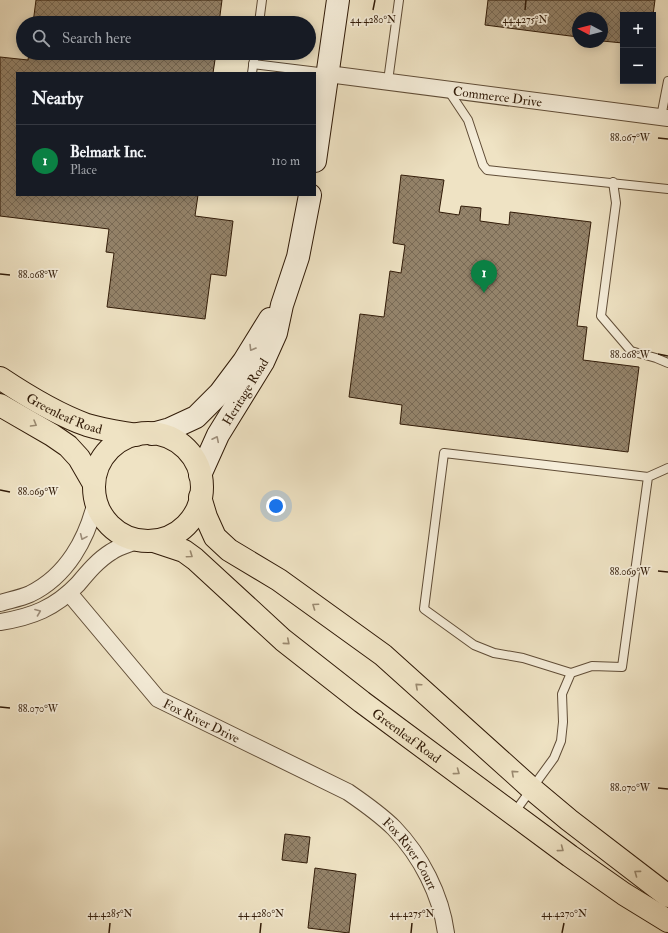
<!DOCTYPE html>
<meta charset="utf-8">
<style>
:root{--surface:#171b24;--page:#242831;--text:#f1f3f6;--muted:#9ea1a6;--line:#363941;--accent:#0b8043}
body{margin:0;font-family:"IM FELL Double Pica",serif;background:var(--page);color:var(--text)}
.controls{position:absolute;right:12px;top:12px;display:grid;overflow:hidden;border-radius:0px;box-shadow:0 2px 10px #0003}
.controls button{width:36px;height:36px;display:grid;place-items:center;padding:0;border:0;border-bottom:1px solid var(--line);background:var(--surface);color:var(--text);font:20px sans-serif}
.compass{position:absolute;left:572px;top:12px;width:36px;height:36px;border-radius:50%;background:var(--surface);box-shadow:0 2px 10px #0003;rotate:277deg}
.you{position:absolute;left:276px;top:506px;width:14px;height:14px;margin:-10px;border:3px solid #fff;border-radius:50%;background:#1a73e8;box-shadow:0 0 0 6px #1a73e833}
.badge{display:grid;place-items:center;width:26px;height:26px;border-radius:50%;background:var(--accent);color:#fff;font-size:13px;font-weight:700}
.pin{position:absolute;translate:-50% -33px;filter:drop-shadow(0 1px 2px #0008)}
.pin::after{content:'';position:absolute;top:21px;width:14px;height:12px;background:inherit;clip-path:polygon(0 0,100% 0,50% 100%)}
.list{margin:0;padding:0;list-style:none}
h2{display:flex;justify-content:space-between;align-items:center;height:52px;margin:0;padding:0 16px;font-size:17px}
h2 small{font-size:13px;font-weight:400;color:var(--muted)}
.list li{display:grid;grid-template-columns:26px 1fr auto;gap:12px;align-items:center;box-sizing:border-box;height:72px;padding:0 16px;border-top:1px solid var(--line)}
.list b{display:block;font-size:15px;white-space:nowrap}
.list p{margin:0;font-size:13px;white-space:nowrap;color:var(--muted)}
.list em{font-size:13px;font-style:normal;color:var(--muted)}
.icon{flex:none;width:22px;height:22px;fill:none;stroke:currentColor;stroke-width:2;stroke-linecap:round;stroke-linejoin:round}
.map{position:relative;flex:none;width:668px;height:933px;overflow:hidden}
.search{position:absolute;background:var(--surface);box-shadow:0 2px 10px #0003;left:16px;top:16px;width:300px;height:44px;display:flex;align-items:center;gap:10px;box-sizing:border-box;padding:0 14px;border-radius:22px;color:var(--muted);font-size:15px}
.panel{position:absolute;background:var(--surface);box-shadow:0 2px 10px #0003;left:16px;top:72px;width:300px;height:124px;border-radius:0px}
.map>svg:first-child{display:block}
.building{fill:url(#building-cross-hatch);stroke:#311b08}
.lines{fill:none;stroke-linecap:round;stroke-linejoin:round}
.service-casing{stroke:#604d37;stroke-width:10}
.minor-casing{stroke:#604d37;stroke-width:18}
.secondary-casing{stroke:#311b08;stroke-width:24}
.primary-casing{stroke:#311b08;stroke-width:24}
.service{stroke:#f5edd9;stroke-width:8}
.minor{stroke:#f5edd9;stroke-width:16}
.secondary{stroke:#f5edd9;stroke-width:22}
.primary{stroke:#efe3c4;stroke-width:22}
.oneway{stroke:#9d8e7b}
.oneway2{stroke:#9a896f}
.ticks{fill:none;stroke:#311b08;stroke-width:1.5}
.labels{text-anchor:middle;stroke-width:3.5;stroke-linejoin:round;paint-order:stroke}
.street-label{font-size:13px;fill:#311b08;stroke:#f5edd9}
.ticks-label{font-size:10px;text-anchor:middle;fill:#311b08;stroke:#f5edd9;stroke-width:3.5;stroke-linejoin:round;paint-order:stroke}
</style>
<div class="map">
<svg width="668" height="933" viewBox="0 0 668 933">
<defs>
<pattern id="building-cross-hatch" width="8" height="8" patternUnits="userSpaceOnUse"><rect width="8" height="8" fill="#94836a"/><path d="M0 0l8 8M0 8l8-8" fill="none" stroke="#796a55"/></pattern>
</defs>
<rect width="100%" height="100%" fill="#efe3c4"/>
<filter id="stains"><feTurbulence type="fractalNoise" baseFrequency=".005" numOctaves="4"/><feColorMatrix values="0 0 0 0 .2 0 0 0 0 .09 0 0 0 0 .02 0 0 0 .5 -.17"/></filter>
<radialGradient id="worn" r=".72"><stop offset=".6" stop-color="#630" stop-opacity="0"/><stop offset="1" stop-color="#630" stop-opacity=".3"/></radialGradient>
<!-- building -->
<g class="building">
<path d="M36,0H222L219,23H33Z"/>
<path d="M488,0H655L653,15H623V43L602,41V18H578V37L485,25Z"/>
<path d="M29,53H216L213,73H17V195H198L195,216L233,221L226,276L211,274L205,319L107,307L114,253L106,252L109,229L0,216V57L28,60Z"/>
<path d="M401,175L444,180L439,212L459,215L461,206L481,208L480,221L509,225L510,212L591,222L577,326L587,327L583,360L639,367L628,452L400,424L402,405L349,397L360,314L384,317L390,271L401,273L405,245L393,243Z"/>
<path d="M285,834L310,837L307,863L282,860Z"/>
<path d="M315,868L356,874L349,933L308,928Z"/>
</g>
<g class="lines">
<defs>
<g id="service">
<path d="M259,23L262,0"/>
<path d="M253,64L327,73"/>
<path d="M252,73L255,53"/>
<path d="M388,81L399,0"/>
<path d="M448,90L468,120L483,165L487,170L668,189"/>
<path d="M661,117L668,81"/>
<path d="M613,182L616,203L601,316L631,351L656,358L668,363"/>
<path d="M571,673L523,658L494,653L474,645L424,609L444,453L648,477"/>
<path d="M514,813L554,758L561,741L563,722L562,694L571,673L592,666L622,667L648,477L668,468"/>
</g>
<g id="minor">
<path id="s1" d="M328,74L668,118"/>
<path id="s2" d="M69,593L158,699L348,792C364,803 380,814 394,828C421,856 441,895 446,933"/>
<path d="M0,603C10,600 21,598 30,594C67,576 87,539 96,501"/>
<path d="M0,622C32,617 55,608 78,584C88,572 98,560 111,552C119,546 130,544 139,540"/>
</g>
<g id="secondary">
<path d="M315,161L338,0"/>
<path d="M152,434L170,429L196,417L220,393L244,361L270,319"/>
<path id="s3" d="M200,475L218,435L263,362L276,333L282,305L298,257L310,195"/>
</g>
<g id="primary">
<path id="s4" d="M0,378C27,396 56,414 87,425C103,430 119,432 136,435"/>
<path d="M0,405L52,435L68,446L79,458L94,484"/>
<circle cx="148" cy="487" r="54"/>
<path d="M200,497L206,517L215,537L229,550L279,580L383,655L532,789L569,820L668,896"/>
<path id="s5" d="M154,541L184,551L195,559L283,640L362,702L570,856L624,894L668,921"/>
</g>
</defs>
<!-- service casing -->
<use href="#service" class="service-casing"/>
<!-- minor casing -->
<use href="#minor" class="minor-casing"/>
<!-- secondary casing -->
<use href="#secondary" class="secondary-casing"/>
<!-- primary casing -->
<use href="#primary" class="primary-casing"/>
<!-- service -->
<use href="#service" class="service"/>
<!-- minor -->
<use href="#minor" class="minor"/>
<!-- secondary -->
<use href="#secondary" class="secondary"/>
<!-- primary -->
<use href="#primary" class="primary"/>
</g>
<!-- one-way arrows -->
<defs><path id="oneway-chevron" d="M-2-3.5L2.5 0L-2 3.5" fill="none" stroke-width="1.6" stroke-linecap="round" stroke-linejoin="round"/></defs>
<g class="oneway">
<use href="#oneway-chevron" transform="translate(252 348) rotate(121)"/>
<use href="#oneway-chevron" transform="translate(216 439) rotate(-64)"/>
<use href="#oneway-chevron" transform="translate(83 537) rotate(114)"/>
<use href="#oneway-chevron" transform="translate(38 612) rotate(-21)"/>
</g>
<g class="oneway2">
<use href="#oneway-chevron" transform="translate(34 424) rotate(30)"/>
<use href="#oneway-chevron" transform="translate(190 555) rotate(35)"/>
<use href="#oneway-chevron" transform="translate(315 606) rotate(-145)"/>
<use href="#oneway-chevron" transform="translate(287 642) rotate(40)"/>
<use href="#oneway-chevron" transform="translate(418 686) rotate(-138)"/>
<use href="#oneway-chevron" transform="translate(457 772) rotate(36)"/>
<use href="#oneway-chevron" transform="translate(514 773) rotate(-138)"/>
<use href="#oneway-chevron" transform="translate(561 849) rotate(37)"/>
<use href="#oneway-chevron" transform="translate(637 873) rotate(-144)"/>
</g>
<!-- ticks -->
<path class="ticks" d="M373,10L375,0M525,10L526,0M658,138L668,139M0,274L10,275M658,354L668,356M0,490L10,492M658,571L668,572M0,707L10,708M658,788L668,789M109,933L110,923M260,933L261,923M411,933L412,923M562,933L564,923"/>
<g class="labels">
<!-- street labels -->
<g class="street-label">
<text dy="5" stroke="none"><textPath href="#s1" startOffset="171">Commerce Drive</textPath></text>
<text dy="5" stroke="none"><textPath href="#s3" startOffset="95">Heritage Road</textPath></text>
<text dy="5" stroke="none"><textPath href="#s4" startOffset="74">Greenleaf Road</textPath></text>
<text dy="5" stroke="none"><textPath href="#s2" startOffset="187">Fox River Drive</textPath></text>
<text dy="5" stroke="none"><textPath href="#s5" startOffset="321">Greenleaf Road</textPath></text>
<text dy="5" stroke="none"><textPath href="#s2" startOffset="439">Fox River Court</textPath></text>
</g>
</g>
<g class="ticks-label">
<text x="373" y="23">44.4280°N</text>
<text x="525" y="23">44.4275°N</text>
<text x="630" y="141">88.067°W</text>
<text x="38" y="278">88.068°W</text>
<text x="630" y="358">88.068°W</text>
<text x="38" y="495">88.069°W</text>
<text x="630" y="575">88.069°W</text>
<text x="38" y="712">88.070°W</text>
<text x="630" y="791">88.070°W</text>
<text x="110" y="917">44.4285°N</text>
<text x="261" y="917">44.4280°N</text>
<text x="412" y="917">44.4275°N</text>
<text x="564" y="917">44.4270°N</text>
</g>
<rect width="100%" height="100%" filter="url(#stains)"/>
<rect width="100%" height="100%" fill="url(#worn)"/>
</svg>
<div class="controls">
<button>+</button>
<button>−</button>
</div>
<svg class="compass" viewBox="-18 -18 36 36"><path d="M0-13l5 13h-10z" fill="#e53935"/><path d="M0 13l5-13h-10z" fill="#9ea1a6"/></svg>
<div class="you"></div>
<div class="pin badge" style="left:484px;top:293px">1</div>
<div class="search"><svg class="icon" aria-label="search" viewBox="0 0 24 24"><circle cx="10" cy="10" r="6"/><path d="M15 15l6 6"/></svg>Search here</div>
<section class="panel">
<h2>Nearby<small></small></h2>
<ul class="list">
<li><span class="badge">1</span><div><b>Belmark Inc.</b><p>Place</p></div><em>110 m</em></li>
</ul>
</section>
</div>
